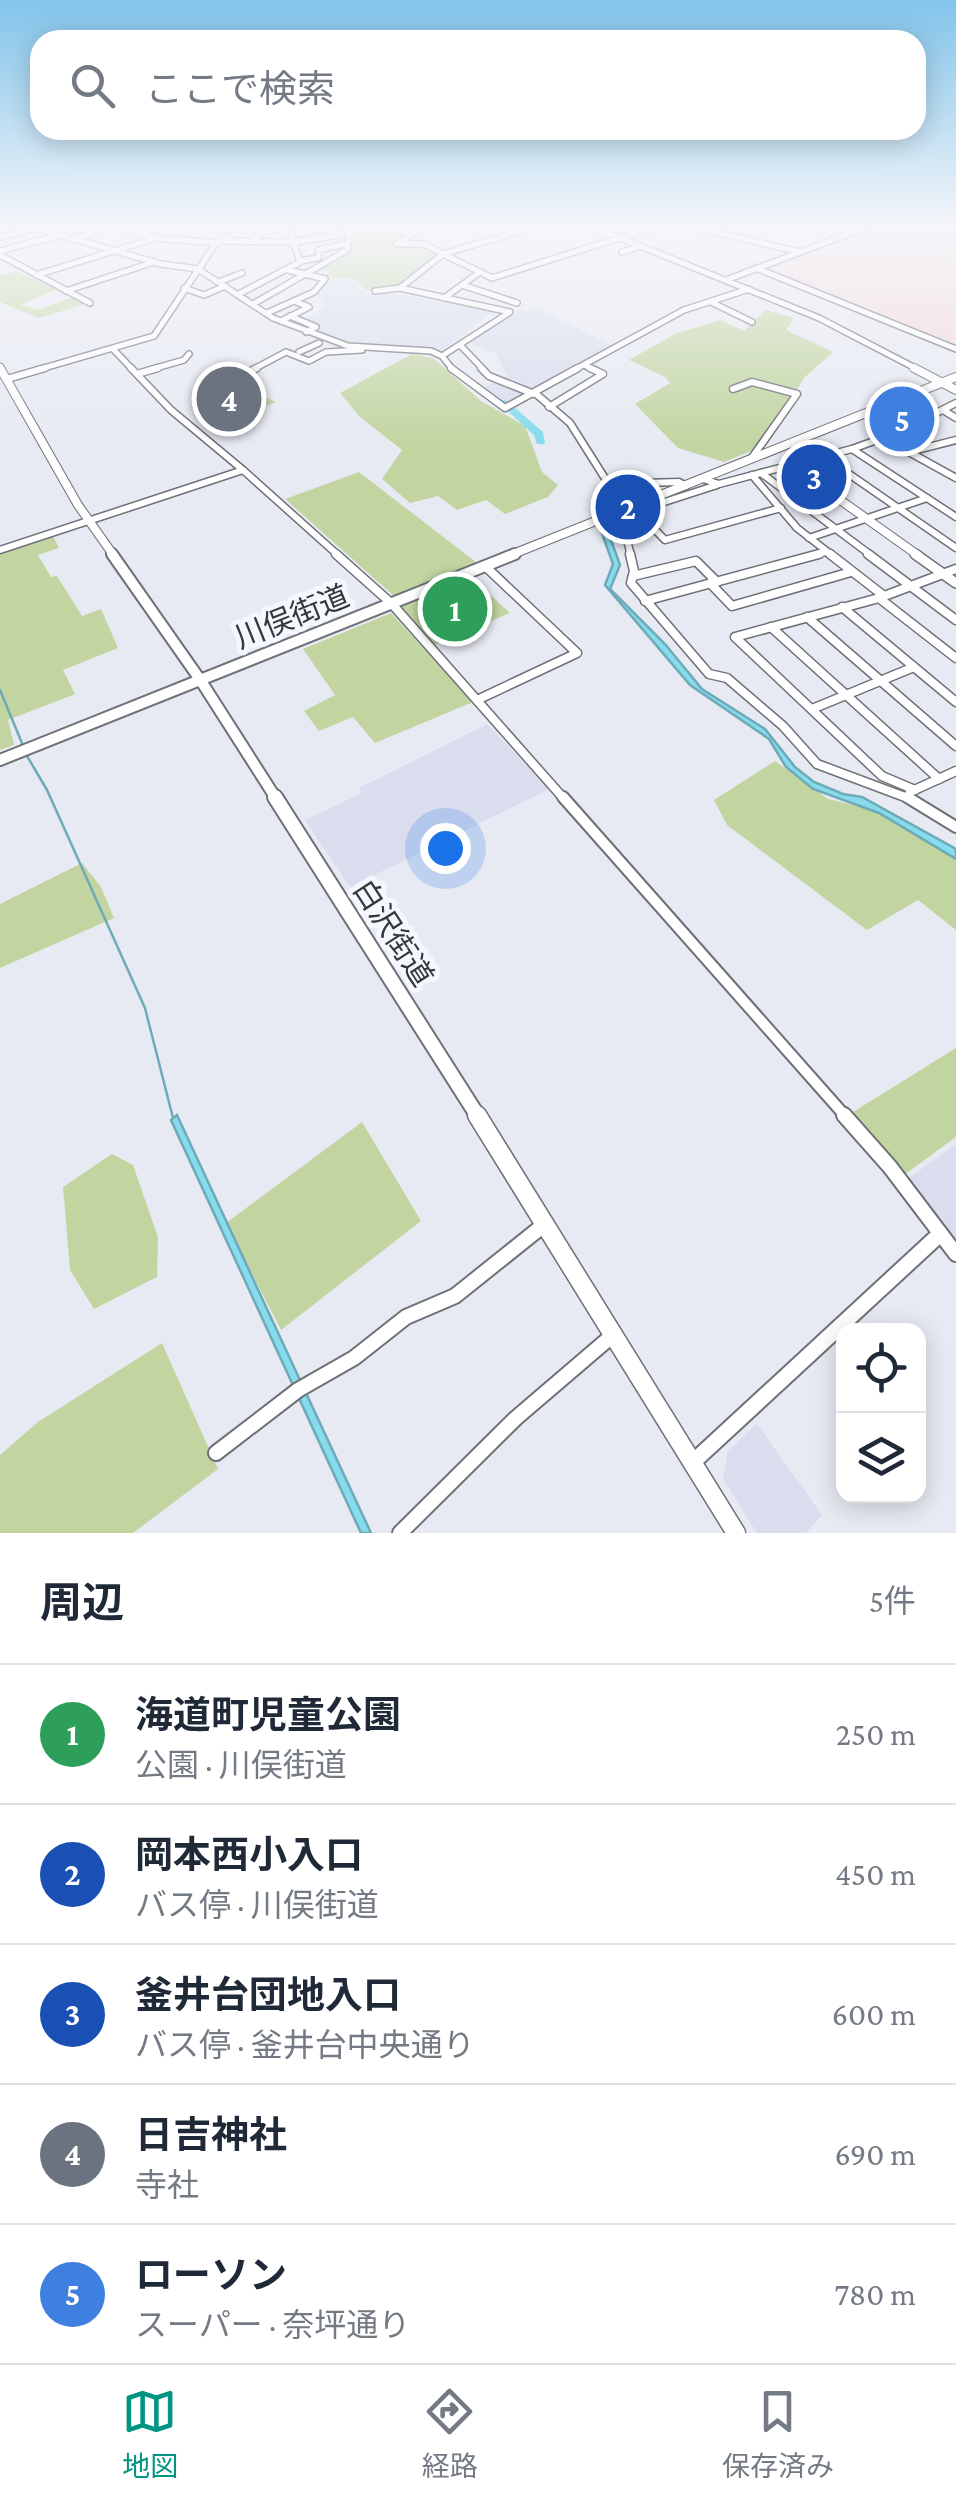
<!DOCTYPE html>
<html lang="ja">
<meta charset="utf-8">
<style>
:root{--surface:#fff;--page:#f6f6f7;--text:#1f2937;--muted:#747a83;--line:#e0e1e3;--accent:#029482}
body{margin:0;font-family:"Crimson Pro","Noto Sans JP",serif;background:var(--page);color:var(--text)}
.controls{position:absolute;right:30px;bottom:30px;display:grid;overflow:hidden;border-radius:20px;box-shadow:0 5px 25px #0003}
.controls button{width:90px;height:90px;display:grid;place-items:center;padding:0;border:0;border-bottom:2px solid var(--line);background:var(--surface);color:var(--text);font:50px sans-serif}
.you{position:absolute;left:445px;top:848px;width:35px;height:35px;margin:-25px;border:8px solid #fff;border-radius:50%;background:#1a73e8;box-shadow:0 0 0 15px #1a73e833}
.badge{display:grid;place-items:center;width:65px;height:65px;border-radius:50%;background:var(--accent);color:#fff;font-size:32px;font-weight:700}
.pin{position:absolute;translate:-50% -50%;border:5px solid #fff;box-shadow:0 2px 10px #0006}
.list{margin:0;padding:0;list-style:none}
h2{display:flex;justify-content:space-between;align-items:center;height:130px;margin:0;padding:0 40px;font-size:42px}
h2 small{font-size:32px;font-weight:400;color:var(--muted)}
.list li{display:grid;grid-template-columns:65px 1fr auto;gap:30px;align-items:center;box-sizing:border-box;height:140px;padding:0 40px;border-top:2px solid var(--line)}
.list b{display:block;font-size:38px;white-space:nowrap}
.list p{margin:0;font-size:32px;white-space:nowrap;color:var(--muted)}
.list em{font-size:32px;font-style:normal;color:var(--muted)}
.icon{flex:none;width:55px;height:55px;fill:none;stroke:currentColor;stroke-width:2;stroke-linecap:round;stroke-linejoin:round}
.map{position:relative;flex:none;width:956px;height:1533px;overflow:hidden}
.search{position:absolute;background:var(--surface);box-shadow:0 5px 25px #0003;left:30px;right:30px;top:30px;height:110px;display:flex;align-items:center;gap:25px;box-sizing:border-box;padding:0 35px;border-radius:30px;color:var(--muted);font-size:38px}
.sheet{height:830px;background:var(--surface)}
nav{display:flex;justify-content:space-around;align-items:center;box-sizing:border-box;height:140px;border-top:2px solid var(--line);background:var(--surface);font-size:28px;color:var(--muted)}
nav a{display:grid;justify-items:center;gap:5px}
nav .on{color:var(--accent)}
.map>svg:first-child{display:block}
.built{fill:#d9dded}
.industrial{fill:#f4d9dc}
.green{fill:#c2d5a1}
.water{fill:#86dbed;stroke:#6eaab7;stroke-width:2.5}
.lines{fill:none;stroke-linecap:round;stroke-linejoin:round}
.stream{stroke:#6eaab7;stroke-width:2.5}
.river{fill:#86dbed;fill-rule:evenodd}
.minor-far4-casing{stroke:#6e7078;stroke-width:8}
.minor-far3-casing{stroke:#6e7078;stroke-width:9}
.minor-far2-casing{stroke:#6e7078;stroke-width:11}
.minor-far1-casing{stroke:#6e7078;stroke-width:14}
.minor-casing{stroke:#6e7078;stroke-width:18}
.tertiary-far3-casing{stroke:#6e7078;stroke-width:8}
.tertiary-far2-casing{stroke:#6e7078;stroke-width:10}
.tertiary-far1-casing{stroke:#6e7078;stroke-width:12}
.tertiary-casing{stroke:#6e7078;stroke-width:19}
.secondary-far4-casing{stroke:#6e7078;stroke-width:9}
.secondary-far3-casing{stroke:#6e7078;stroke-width:10}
.secondary-far2-casing{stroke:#6e7078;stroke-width:14}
.secondary-far1-casing{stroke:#6e7078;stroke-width:18}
.secondary-casing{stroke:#6e7078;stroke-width:21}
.minor-far4{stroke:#fff;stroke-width:5}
.minor-far3{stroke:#fff;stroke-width:6}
.minor-far2{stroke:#fff;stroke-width:8}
.minor-far1{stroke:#fff;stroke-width:10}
.minor{stroke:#fff;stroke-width:14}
.tertiary-far3{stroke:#fff;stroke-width:5}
.tertiary-far2{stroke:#fff;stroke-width:8}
.tertiary-far1{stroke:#fff;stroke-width:9}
.tertiary{stroke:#fff;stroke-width:15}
.secondary-far4{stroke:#fff;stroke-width:6}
.secondary-far3{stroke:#fff;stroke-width:8}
.secondary-far2{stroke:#fff;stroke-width:10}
.secondary-far1{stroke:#fff;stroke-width:14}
.secondary{stroke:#fff;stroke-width:18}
.labels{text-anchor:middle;stroke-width:10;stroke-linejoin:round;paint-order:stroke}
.street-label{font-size:30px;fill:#36373a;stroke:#f5f7ff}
</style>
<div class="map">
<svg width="956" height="1533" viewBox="0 0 956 1533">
<rect width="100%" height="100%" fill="#e8eaf3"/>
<!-- built -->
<g class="built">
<path d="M328,279L354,280L366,294L382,291L493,312L441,351L424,347L369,348L300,325L326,305L317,296Z"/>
<path d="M536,307L618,349L510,407L485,387L507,376L496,354L470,343L520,310L528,311Z"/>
<path d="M487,724L549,789L350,887L305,820L362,793L359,788Z"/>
<path d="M956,1144V1248L905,1181Z"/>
<path d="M757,1424L822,1515L806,1533H757L723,1479L728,1451Z"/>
</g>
<!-- industrial -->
<path class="industrial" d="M875,227H956V346L762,269Z"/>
<!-- green -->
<g class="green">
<path d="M360,227H389L410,233L397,241L424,244L441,254L400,288L367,291L354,279L324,276L329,272L321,270L350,251L354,233Z"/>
<path d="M15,271L57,289L20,305L38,310L72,297L85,304L39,318L0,302V276Z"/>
<path d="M766,310L794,318L786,330L833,352L805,377L758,448L724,462L678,448L635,404L670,383L665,377L629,360L675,334L720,320L744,331Z"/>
<path d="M412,354L433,358L481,401L525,426L542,472L558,485L548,497L505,514L486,500L457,510L438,496L410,503L382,479L402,450L359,416L340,393Z"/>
<path d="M225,378L276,402C233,417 231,426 197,390Z"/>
<path d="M359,472L477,563L394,596L285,499Z"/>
<path d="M52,534L59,548L38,555L51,577L57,576L82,616L101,609L118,648L63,670L75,694L8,720L14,745L0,750V553Z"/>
<path d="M472,578L510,613L434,645L400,606Z"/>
<path d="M391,613L473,702L375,743L353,717L319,731L304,711L335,695L303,649Z"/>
<path d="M775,761L828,799L888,813L956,856V930L918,900L867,930L727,825L714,800Z"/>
<path d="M82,863L101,887L114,918L0,968V904Z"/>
<path d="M956,1048V1137L904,1175L853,1112Z"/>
<path d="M362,1122L421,1221L281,1330L226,1223Z"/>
<path d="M112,1154L133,1165L158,1237L157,1277L94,1309L70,1270L63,1187Z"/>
<path d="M162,1343L218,1469L133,1533H0V1455L38,1422Z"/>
</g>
<!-- water -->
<g class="water">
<path d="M606,526L620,565L610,589L665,644L702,689L765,729L795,767L814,782L843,794L862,797L956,849V859L879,813L813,789L786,767L769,739L690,685L605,585L613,564L600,528Z"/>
<path d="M177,1115L371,1533H361L171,1120Z"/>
</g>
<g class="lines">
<!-- stream -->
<g class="stream">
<path d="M0,690L24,748"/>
<path d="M27,756L47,790L145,1008L173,1118"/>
</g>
<!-- river -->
<path class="river" d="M500,400H506L543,432L545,444H537L534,435L500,404Z"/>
<defs>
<g id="minor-far4">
<path d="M33,227L161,264L198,269L273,318L348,346L431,351L442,356L453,370"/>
<path d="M121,227L158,238L216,243"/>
<path d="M389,227L410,233"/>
<path d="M693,227L800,252"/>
<path d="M0,237L36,228"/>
<path d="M76,239L106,227"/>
<path d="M219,241L297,242L350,233"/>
<path d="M251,241L261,233L286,227"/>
<path d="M0,251L60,235"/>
<path d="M622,252L641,246"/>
<path d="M0,255L90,303"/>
<path d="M299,261L318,258L319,250L348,243"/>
<path d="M756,268L956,349"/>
<path d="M480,272L443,254L534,227"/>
<path d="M36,275L156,238"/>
<path d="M219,282L242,273"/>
<path d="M462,285L517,303"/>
<path d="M184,288L204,295L225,286"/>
<path d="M400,288L443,254L424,244H397L424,227"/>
<path d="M66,291L154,262"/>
<path d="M375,291L400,288L510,312L442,356"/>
<path d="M239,294L300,262L291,235L323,227L335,233"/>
<path d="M444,298L480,272L492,278L654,227"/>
<path d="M713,303L752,322"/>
<path d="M267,313L314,292L325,279L288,270"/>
<path d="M290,316L316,327L306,332"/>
<path d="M281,321L309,307L294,301"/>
<path d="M461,346L484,370"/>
<path d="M114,350L133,370"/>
<path d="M299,352L319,343"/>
<path d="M586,366L595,370"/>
<path d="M37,370L154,336L216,243L248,227"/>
<path d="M149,370L184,360L189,354"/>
<path d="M252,370L286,352L309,361L326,352L362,350"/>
<path d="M574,370L684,310L749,289"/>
</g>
<g id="minor-far3">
<path d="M131,368L171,410L243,470"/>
<path d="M451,368L505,408L578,368"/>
<path d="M481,368L489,376L534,394"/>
<path d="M137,374L158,368"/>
<path d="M240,377L257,368"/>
<path d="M7,379L45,368"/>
<path d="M733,389L752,382L797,394L751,459"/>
<path d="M535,393L570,423L625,510"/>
<path d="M549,407L603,374L590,368"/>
<path d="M943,410L956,418"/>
<path d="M869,412L899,432L956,403"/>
<path d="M956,440L909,452L956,478"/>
<path d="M852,449L956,517"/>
<path d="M823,456L956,548"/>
<path d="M761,473L872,556"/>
<path d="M752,475L797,528L833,556"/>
<path d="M703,479L719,484L852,449L899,432"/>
<path d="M611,484L679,482L686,486"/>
<path d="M646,502L655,505L717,485"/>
<path d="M633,507L665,540L781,508"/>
<path d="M620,512L631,556"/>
<path d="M809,538L927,498"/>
<path d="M0,550L243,470L339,556"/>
<path d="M810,556L826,552"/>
</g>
<g id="minor-far2">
<path d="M336,554L392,604L565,800"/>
<path d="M630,554L634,571L631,583L709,674L727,678L783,726L817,764L913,800"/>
<path d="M830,554L884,596"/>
<path d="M868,554L956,620"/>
<path d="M633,576L696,561L717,582"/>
<path d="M710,583L732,606L851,572"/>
<path d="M879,598L956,658"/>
<path d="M645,601L819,554"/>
<path d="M842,607L956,702"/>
<path d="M807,617L956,746"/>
<path d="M771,627L939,779"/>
<path d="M477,700L577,653L485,566"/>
<path d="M812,709L914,667"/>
<path d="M915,790L882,776L735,637L879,598L956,569"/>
<path d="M910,792L956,771"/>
</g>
<g id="minor-far1">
<path d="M563,797L847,1118"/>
<path d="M907,797L956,827"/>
</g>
<g id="minor">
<path d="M844,1115L890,1167L956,1254"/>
<path d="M216,1453L298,1390L354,1358L406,1317L455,1296L545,1224"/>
<path d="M400,1533L516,1418L613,1335"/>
</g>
<g id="tertiary-far3">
<path d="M593,227L819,318L919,370"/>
<path d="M726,280L867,227"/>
<path d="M253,304L347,250L350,233L357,227"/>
</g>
<g id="tertiary-far2">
<path d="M914,368L956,390"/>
<path d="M791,465L919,556"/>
</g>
<path id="tertiary-far1" d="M915,554L956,583"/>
<path id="tertiary" d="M692,1463L940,1234"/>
<path id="secondary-far4" d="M0,367L2,370"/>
<g id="secondary-far3">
<path d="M0,368L78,505L114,556"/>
<path d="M508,556L956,377"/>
</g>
<g id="secondary-far2">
<path d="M112,554L201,681L277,800"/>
<path d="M0,760L515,554"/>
</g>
<path id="secondary-far1" d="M275,797L479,1118"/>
<path id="secondary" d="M477,1115L736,1533"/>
</defs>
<!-- minor-far4 casing -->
<use href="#minor-far4" class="minor-far4-casing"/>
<!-- minor-far3 casing -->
<use href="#minor-far3" class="minor-far3-casing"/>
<!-- minor-far2 casing -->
<use href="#minor-far2" class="minor-far2-casing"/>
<!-- minor-far1 casing -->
<use href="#minor-far1" class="minor-far1-casing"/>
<!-- minor casing -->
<use href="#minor" class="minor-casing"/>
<!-- tertiary-far3 casing -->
<use href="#tertiary-far3" class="tertiary-far3-casing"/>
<!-- tertiary-far2 casing -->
<use href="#tertiary-far2" class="tertiary-far2-casing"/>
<!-- tertiary-far1 casing -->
<use href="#tertiary-far1" class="tertiary-far1-casing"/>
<!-- tertiary casing -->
<use href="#tertiary" class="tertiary-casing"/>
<!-- secondary-far4 casing -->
<use href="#secondary-far4" class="secondary-far4-casing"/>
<!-- secondary-far3 casing -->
<use href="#secondary-far3" class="secondary-far3-casing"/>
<!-- secondary-far2 casing -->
<use href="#secondary-far2" class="secondary-far2-casing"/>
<!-- secondary-far1 casing -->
<use href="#secondary-far1" class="secondary-far1-casing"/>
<!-- secondary casing -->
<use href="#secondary" class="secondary-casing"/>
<!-- minor-far4 -->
<use href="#minor-far4" class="minor-far4"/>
<!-- minor-far3 -->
<use href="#minor-far3" class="minor-far3"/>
<!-- minor-far2 -->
<use href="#minor-far2" class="minor-far2"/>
<!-- minor-far1 -->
<use href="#minor-far1" class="minor-far1"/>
<!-- minor -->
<use href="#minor" class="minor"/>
<!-- tertiary-far3 -->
<use href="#tertiary-far3" class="tertiary-far3"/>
<!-- tertiary-far2 -->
<use href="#tertiary-far2" class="tertiary-far2"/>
<!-- tertiary-far1 -->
<use href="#tertiary-far1" class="tertiary-far1"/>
<!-- tertiary -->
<use href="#tertiary" class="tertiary"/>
<!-- secondary-far4 -->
<use href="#secondary-far4" class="secondary-far4"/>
<!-- secondary-far3 -->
<use href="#secondary-far3" class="secondary-far3"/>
<!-- secondary-far2 -->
<use href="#secondary-far2" class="secondary-far2"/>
<!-- secondary-far1 -->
<use href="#secondary-far1" class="secondary-far1"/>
<!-- secondary -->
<use href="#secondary" class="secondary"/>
</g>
<!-- sky -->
<linearGradient id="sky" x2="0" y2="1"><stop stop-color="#81c4ea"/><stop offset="0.51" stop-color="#f5f6fa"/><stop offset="1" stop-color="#f5f6fa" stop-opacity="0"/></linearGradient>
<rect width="956" height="442" fill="url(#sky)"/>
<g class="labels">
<!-- street labels -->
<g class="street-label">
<text transform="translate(292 617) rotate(-22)" y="10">川俣街道</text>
<text transform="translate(393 933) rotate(57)" y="10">白沢街道</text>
</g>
</g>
</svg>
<div class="controls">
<button><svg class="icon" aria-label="locate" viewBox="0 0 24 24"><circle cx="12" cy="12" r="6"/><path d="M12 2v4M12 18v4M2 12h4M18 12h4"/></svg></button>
<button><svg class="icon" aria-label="layers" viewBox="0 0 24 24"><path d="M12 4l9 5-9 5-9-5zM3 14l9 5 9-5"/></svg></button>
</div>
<div class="you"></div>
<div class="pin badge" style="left:455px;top:609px;background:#2e9e5b">1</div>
<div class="pin badge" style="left:628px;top:507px;background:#1a4fb4">2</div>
<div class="pin badge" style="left:814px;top:477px;background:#1a4fb4">3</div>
<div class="pin badge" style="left:229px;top:399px;background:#6b7280">4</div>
<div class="pin badge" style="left:902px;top:419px;background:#3f7fe0">5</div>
<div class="search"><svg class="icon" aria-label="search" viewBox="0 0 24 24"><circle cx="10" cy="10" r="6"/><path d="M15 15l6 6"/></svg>ここで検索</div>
</div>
<section class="sheet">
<h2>周辺<small>5件</small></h2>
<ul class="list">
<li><span class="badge" style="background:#2e9e5b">1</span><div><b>海道町児童公園</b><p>公園 · 川俣街道</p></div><em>250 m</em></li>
<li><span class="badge" style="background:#1a4fb4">2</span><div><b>岡本西小入口</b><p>バス停 · 川俣街道</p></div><em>450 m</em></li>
<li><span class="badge" style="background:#1a4fb4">3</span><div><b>釜井台団地入口</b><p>バス停 · 釜井台中央通り</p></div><em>600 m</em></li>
<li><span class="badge" style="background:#6b7280">4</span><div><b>日吉神社</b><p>寺社</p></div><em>690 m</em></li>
<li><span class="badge" style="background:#3f7fe0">5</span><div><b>ローソン</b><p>スーパー · 奈坪通り</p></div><em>780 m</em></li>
</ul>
</section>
<nav>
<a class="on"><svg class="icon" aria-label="map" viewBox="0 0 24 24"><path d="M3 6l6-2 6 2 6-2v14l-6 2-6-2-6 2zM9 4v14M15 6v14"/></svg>地図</a>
<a><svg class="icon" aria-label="directions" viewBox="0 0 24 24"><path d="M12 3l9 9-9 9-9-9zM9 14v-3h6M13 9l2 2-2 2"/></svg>経路</a>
<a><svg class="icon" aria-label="saved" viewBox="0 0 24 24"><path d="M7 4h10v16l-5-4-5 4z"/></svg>保存済み</a>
</nav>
